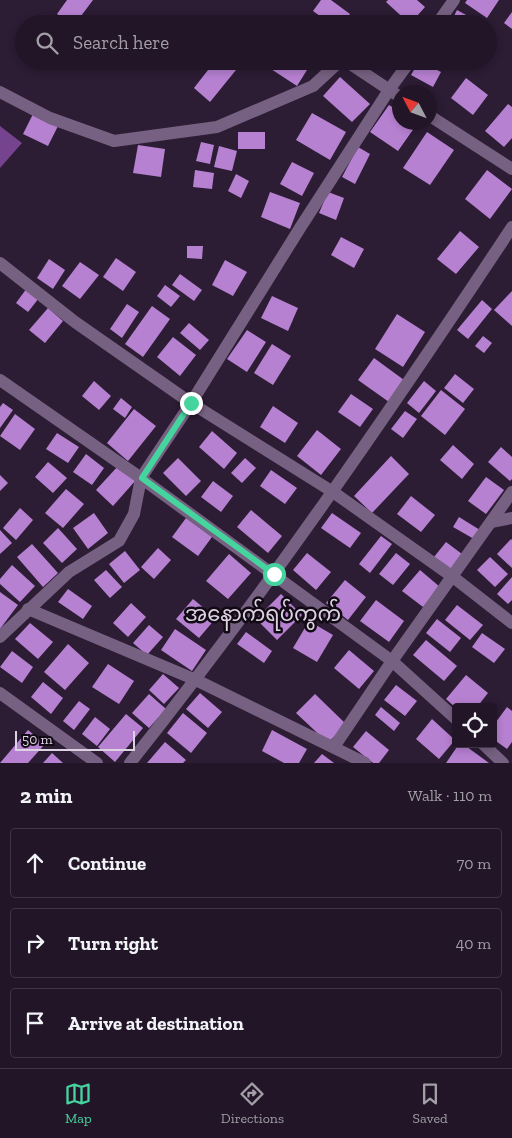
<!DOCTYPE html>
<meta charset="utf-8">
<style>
:root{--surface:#211527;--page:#291e2f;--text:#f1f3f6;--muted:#a29fa7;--line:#3e3444;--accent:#46d49e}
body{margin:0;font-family:"Zilla Slab","Noto Sans Myanmar",serif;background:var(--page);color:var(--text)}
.controls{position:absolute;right:15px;bottom:15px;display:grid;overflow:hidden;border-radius:5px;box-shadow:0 2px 8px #0003}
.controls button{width:45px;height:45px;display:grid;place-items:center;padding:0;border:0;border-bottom:1px solid var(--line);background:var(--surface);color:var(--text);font:25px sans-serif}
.compass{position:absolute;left:392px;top:85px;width:45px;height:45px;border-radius:50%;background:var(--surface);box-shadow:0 2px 8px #0003;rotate:311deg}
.scale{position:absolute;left:15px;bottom:12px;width:120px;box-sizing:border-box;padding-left:5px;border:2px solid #dcd2e2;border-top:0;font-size:14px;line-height:18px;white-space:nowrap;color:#dcd2e2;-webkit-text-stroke:4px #110a14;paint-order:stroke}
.stop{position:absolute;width:15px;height:15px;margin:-11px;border:4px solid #46d49e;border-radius:50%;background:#fff}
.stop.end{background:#46d49e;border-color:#fff;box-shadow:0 1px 5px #0008}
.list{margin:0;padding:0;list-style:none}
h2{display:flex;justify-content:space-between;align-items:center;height:65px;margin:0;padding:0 20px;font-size:21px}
h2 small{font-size:16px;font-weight:400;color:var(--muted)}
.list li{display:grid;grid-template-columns:32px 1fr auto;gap:15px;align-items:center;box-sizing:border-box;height:70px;margin:0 10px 10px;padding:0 10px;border:1px solid var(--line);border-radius:5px}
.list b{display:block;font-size:19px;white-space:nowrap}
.list em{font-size:16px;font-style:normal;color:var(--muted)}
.icon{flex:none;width:28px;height:28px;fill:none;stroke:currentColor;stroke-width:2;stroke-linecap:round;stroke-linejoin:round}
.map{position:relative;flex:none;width:512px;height:763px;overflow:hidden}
.search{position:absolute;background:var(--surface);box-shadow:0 2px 8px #0003;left:15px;right:15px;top:15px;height:55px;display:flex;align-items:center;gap:12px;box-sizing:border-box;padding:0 18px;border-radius:28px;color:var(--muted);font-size:19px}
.sheet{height:305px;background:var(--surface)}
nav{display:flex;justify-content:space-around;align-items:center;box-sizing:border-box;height:70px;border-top:1px solid var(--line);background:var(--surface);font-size:14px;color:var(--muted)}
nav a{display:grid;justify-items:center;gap:2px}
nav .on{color:var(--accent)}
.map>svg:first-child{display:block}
.water{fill:#76438e}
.building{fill:#b781d2}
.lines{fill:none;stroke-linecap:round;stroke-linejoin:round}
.minor{stroke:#776182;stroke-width:12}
.route{stroke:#46d49e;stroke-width:6}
.labels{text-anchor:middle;stroke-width:5;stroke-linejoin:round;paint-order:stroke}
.quarter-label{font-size:21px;fill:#dcd2e2;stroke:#110a14}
</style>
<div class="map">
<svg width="512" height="763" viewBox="0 0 512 763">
<rect width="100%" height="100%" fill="#2c1c34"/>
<!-- water -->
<path class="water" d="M0,126L22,143L0,168Z"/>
<!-- building -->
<g class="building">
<path d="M67,0H93L75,24H71L57,14Z"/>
<path d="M321,0H331L350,14L343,24H331L313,11Z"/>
<path d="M388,0H417L425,7L410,24L386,2Z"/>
<path d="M467,0H499L487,18L465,3Z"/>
<path d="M457,10L479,22L478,24H450Z"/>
<path d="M512,12V29L504,23Z"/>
<path d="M215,61H226L236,70L210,102L194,88Z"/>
<path d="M276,61H311L312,62L297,86L271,69Z"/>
<path d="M419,61L441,72L433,87L411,75Z"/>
<path d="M340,77L370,104L352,122L323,96Z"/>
<path d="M466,78L488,95L473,115L451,98Z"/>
<path d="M508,104L512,107V138L504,147L485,131Z"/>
<path d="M389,105L400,112V122H415L417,124L398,151L370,132Z"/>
<path d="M312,113L346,132L330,160L296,140Z"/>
<path d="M33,114L58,126L48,146L23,134Z"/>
<rect x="238" y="132" width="27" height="17"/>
<path d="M427,132L454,150L430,185L403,168Z"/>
<path d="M201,142L214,145L210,164L196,161Z"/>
<path d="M138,145L165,149L161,177L133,173Z"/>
<path d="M219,146L237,151L232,171L214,167Z"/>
<path d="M358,147L370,154L355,184L342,177Z"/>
<path d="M292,162L314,173L302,196L280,184Z"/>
<path d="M195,170L214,173L212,189L193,187Z"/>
<path d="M487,170L512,189L490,219L465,199Z"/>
<path d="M236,174L249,181L241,198L228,191Z"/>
<path d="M270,192L300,203L290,229L261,217Z"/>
<path d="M328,192L344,198L336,220L319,213Z"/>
<path d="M460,231L479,247L456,274L437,259Z"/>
<path d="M341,237L364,249L354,268L331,255Z"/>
<path d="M187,246H203L202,259L187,258Z"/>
<path d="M116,258L136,272L123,291L103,277Z"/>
<path d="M49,259L65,270L53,289L37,278Z"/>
<path d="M225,260L247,272L233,296L212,285Z"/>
<path d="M80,262L99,275L80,299L62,286Z"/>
<path d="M180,274L202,290L194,301L172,285Z"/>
<path d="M165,285L180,296L171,307L157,296Z"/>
<path d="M27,288L39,298L28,312L16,303Z"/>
<path d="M512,291V326L494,310Z"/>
<path d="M272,296L298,308L288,331L261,318Z"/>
<path d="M482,300L492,309L468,339L457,330Z"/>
<path d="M127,304L139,312L122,338L110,329Z"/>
<path d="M152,306L170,319L143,357L125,344Z"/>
<path d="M48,308L63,321L45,343L29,330Z"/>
<path d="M397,314L425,332L403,367L375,349Z"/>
<path d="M189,323L209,340L200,350L180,333Z"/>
<path d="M247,330L266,342L247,372L227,359Z"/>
<path d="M483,336L492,343L484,353L475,346Z"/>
<path d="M173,337L196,355L180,376L157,357Z"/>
<path d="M272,344L291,356L273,385L254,373Z"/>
<path d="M374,358L404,380L389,402L358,380Z"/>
<path d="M455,374L474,389L463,403L444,388Z"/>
<path d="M94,381L111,396L99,410L82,396Z"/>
<path d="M424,381L436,391L419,413L407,403Z"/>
<path d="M441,390L465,409L445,435L421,416Z"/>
<path d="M351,394L373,409L360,427L338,412Z"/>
<path d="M121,398L132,407L125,418L113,409Z"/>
<path d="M3,403L13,410L0,428V407Z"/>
<path d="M273,406L298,423L285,443L260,427Z"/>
<path d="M134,409L156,426L128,461L107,443Z"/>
<path d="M405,411L417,419L403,438L391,429Z"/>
<path d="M15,414L35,429L20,450L0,436Z"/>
<path d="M317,430L341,449L321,475L297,456Z"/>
<path d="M212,431L237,453L224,469L199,447Z"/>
<path d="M57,433L79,447L68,463L46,449Z"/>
<path d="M453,445L474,464L462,479L440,460Z"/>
<path d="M501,447L512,457V479L510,481L488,462Z"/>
<path d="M86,454L104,468L92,485L73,472Z"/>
<path d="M391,456L409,474L372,513L354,496Z"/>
<path d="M178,458L201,481L186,496L163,473Z"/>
<path d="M245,458L256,468L242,483L231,473Z"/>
<path d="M48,462L67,478L53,493L35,477Z"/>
<path d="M119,465L136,480L113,506L96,490Z"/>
<path d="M271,470L297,488L285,504L260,486Z"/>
<path d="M0,475L8,483L0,491Z"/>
<path d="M486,477L504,490L486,514L468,501Z"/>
<path d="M213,481L233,496L221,512L201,497Z"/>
<path d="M66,489L84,504L63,528L45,513Z"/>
<path d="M411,496L435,515L421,532L397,514Z"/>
<path d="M20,508L33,520L16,540L3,528Z"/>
<path d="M251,510L282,536L268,553L237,527Z"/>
<path d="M94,513L108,533L88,549L73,528Z"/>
<path d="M332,513L361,533L350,548L321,528Z"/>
<path d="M459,517L480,530L474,539L453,527Z"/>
<path d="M186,518L212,537L198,556L172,537Z"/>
<path d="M58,528L77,549L62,563L43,543Z"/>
<path d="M0,530L12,543L0,554Z"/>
<path d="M381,536L392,544L370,573L359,564Z"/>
<path d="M511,539L512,540V568L497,554Z"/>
<path d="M446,542L462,554L450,570L434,557Z"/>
<path d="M32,544L58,573L43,587L17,557Z"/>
<path d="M158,548L171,560L154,579L141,567Z"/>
<path d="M125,551L140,570L124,583L109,564Z"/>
<path d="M307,553L331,572L316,590L293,570Z"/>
<path d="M396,553L410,564L393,585L379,574Z"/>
<path d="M229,554L251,573L228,599L206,581Z"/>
<path d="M490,557L508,574L495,587L477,570Z"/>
<path d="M12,565L35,586L20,602L0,584V579Z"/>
<path d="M106,570L122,587L110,598L94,580Z"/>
<path d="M420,570L440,587L423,607L402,591Z"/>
<path d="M512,577V600L508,604L497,594Z"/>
<path d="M345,580L366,597L348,620L326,603Z"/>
<path d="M68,589L92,606L83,619L58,602Z"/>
<path d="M0,592L18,605L0,629Z"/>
<path d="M281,594L302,615L277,640L256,619Z"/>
<path d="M193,599L216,618L199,638L176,619Z"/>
<path d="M376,600L404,621L389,642L360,621Z"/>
<path d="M131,603L146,617L128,637L113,623Z"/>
<path d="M457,605L483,625L470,640L445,620Z"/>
<path d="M437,619L461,638L450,652L426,633Z"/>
<path d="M309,621L333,635L317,662L293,648Z"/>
<path d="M30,623L53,642L38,659L15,639Z"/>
<path d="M149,625L163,637L147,655L133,643Z"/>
<path d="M175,629L206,650L192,671L161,650Z"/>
<path d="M246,632L272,651L264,663L237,644Z"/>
<path d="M482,633L505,649L494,663L472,647Z"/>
<path d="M426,640L457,666L444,681L413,655Z"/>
<path d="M68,644L89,663L65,690L44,672Z"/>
<path d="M349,650L374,671L359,689L334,668Z"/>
<path d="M12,651L33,667L22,683L0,667Z"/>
<path d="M108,664L134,681L119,704L92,687Z"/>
<path d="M163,674L179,688L164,704L149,690Z"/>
<path d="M466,675L488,693L477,707H455L446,699Z"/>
<path d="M43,682L63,698L51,714L31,697Z"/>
<path d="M396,685L417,701L405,716L384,700Z"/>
<path d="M200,693L222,712L208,728L186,709Z"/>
<path d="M149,694L166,709L149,728L132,713Z"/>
<path d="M315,694L346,724L328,743L296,713Z"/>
<path d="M79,701L90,709L74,730L63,721Z"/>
<path d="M381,707L400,723L394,731L375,715Z"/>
<path d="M507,707L512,711V742L507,749L493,739V726Z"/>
<path d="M183,713L207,733L191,753L167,733Z"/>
<path d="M126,714L143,728L115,762L98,747Z"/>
<path d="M95,717L110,729L97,746L82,734Z"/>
<path d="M432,719L455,740L439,759L416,739Z"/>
<path d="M28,730L45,744L28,763H0Z"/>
<path d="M272,730L307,749L299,763H284L262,751Z"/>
<path d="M366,731L389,750L379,763H373L353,747Z"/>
<path d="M165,742L186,760L183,763H147Z"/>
<path d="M459,744H463L489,763H446Z"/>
<path d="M52,753L63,763H43Z"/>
<path d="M322,754L334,763H314Z"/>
</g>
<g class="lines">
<!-- minor -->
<g class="minor">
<path d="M280,22L283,24"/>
<path d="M437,24L454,0"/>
<path d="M346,61L400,97"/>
<path d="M0,92L50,118L114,141L217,127L313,86L340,61"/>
<path d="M430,116L512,169"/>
<path d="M0,263L75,322L191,403L333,492L453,577L512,623"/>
<path d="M0,380L141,478L392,661L456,719"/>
<path d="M491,522L512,518"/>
<path d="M28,609L196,680L365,763"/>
<path d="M0,637L69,572L119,541L134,514L141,478L191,403L300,228L389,90L410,61"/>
<path d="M0,693L97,763"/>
<path d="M483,744L503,763"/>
<path d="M334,747L392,661L512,492"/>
<path d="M130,763C267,591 391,410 512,227"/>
</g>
</g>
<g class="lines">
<!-- route -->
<path class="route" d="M191,403L142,478L274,574"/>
</g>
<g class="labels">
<!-- quarter labels -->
<g class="quarter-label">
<text x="263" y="621">အနောက်ရပ်ကွက်</text>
</g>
</g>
</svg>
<div class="controls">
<button><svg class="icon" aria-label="locate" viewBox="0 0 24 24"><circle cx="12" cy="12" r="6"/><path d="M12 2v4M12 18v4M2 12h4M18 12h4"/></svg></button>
</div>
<svg class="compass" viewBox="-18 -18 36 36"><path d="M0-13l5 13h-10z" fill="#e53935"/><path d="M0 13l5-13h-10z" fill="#a29fa7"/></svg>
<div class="scale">50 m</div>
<div class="stop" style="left:274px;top:574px"></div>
<div class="stop end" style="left:191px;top:403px"></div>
<div class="search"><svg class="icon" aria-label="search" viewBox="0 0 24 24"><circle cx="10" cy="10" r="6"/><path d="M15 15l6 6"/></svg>Search here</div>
</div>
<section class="sheet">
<h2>2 min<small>Walk · 110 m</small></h2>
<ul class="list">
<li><svg class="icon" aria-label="ahead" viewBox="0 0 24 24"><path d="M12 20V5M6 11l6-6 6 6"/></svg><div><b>Continue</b></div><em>70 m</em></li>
<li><svg class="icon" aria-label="right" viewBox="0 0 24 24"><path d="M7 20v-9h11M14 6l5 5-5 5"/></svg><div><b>Turn right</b></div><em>40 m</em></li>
<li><svg class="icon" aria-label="arrive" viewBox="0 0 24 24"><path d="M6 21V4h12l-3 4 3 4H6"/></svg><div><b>Arrive at destination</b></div></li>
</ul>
</section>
<nav>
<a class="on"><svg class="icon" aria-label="map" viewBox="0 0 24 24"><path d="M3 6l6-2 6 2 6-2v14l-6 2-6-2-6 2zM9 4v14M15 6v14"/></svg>Map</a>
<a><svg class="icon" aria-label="directions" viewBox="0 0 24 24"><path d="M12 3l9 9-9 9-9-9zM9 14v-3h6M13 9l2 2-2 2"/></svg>Directions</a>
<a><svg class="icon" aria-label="saved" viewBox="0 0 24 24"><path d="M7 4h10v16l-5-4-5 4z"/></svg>Saved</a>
</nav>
